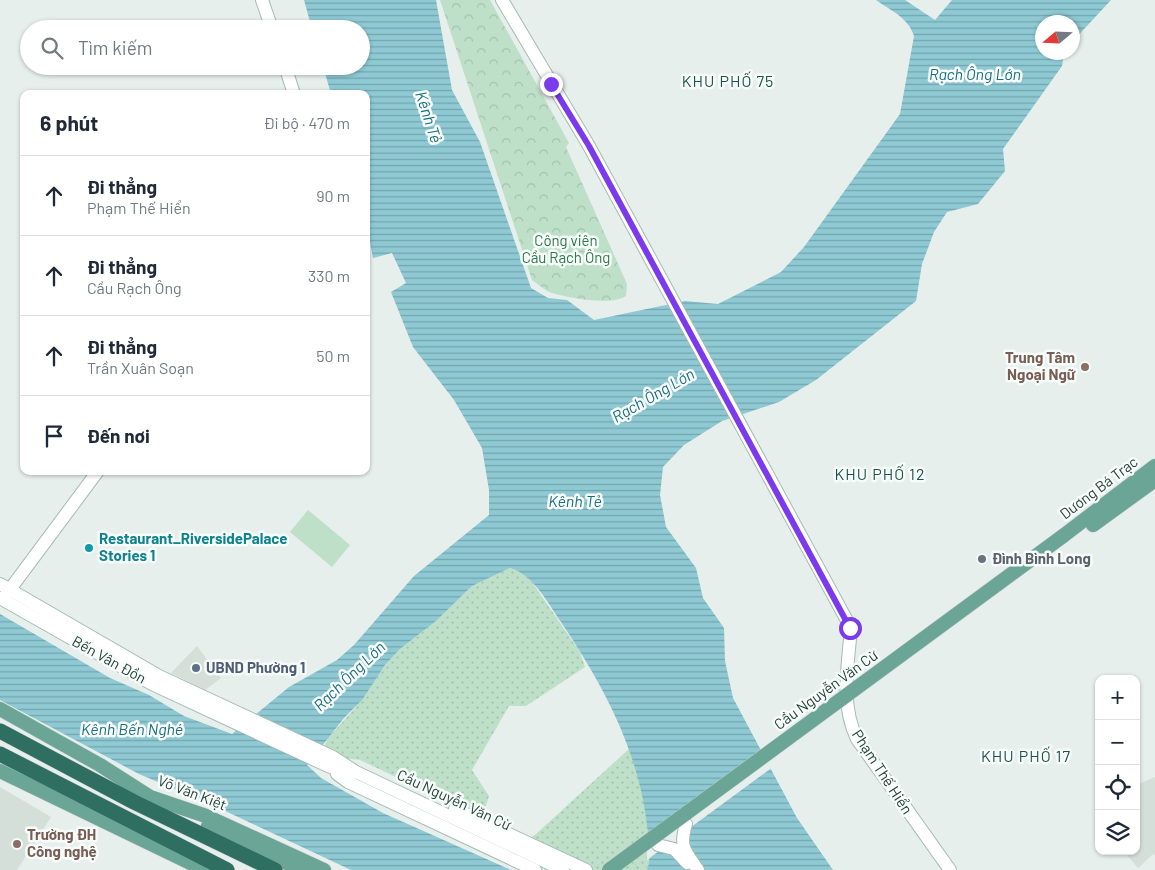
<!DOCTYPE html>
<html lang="vi">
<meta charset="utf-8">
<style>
:root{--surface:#fff;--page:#f6f6f7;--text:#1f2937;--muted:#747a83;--line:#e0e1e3}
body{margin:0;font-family:Barlow,sans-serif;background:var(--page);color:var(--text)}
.controls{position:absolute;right:15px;bottom:15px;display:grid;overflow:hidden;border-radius:10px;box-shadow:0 1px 4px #0004}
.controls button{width:45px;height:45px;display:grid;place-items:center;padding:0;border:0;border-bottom:1px solid var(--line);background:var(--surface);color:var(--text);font:25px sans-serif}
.compass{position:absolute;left:1035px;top:15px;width:45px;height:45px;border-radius:50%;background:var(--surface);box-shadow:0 1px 4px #0004;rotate:251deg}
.stop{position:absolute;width:15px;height:15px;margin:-11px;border:4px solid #7c3aed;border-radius:50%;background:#fff}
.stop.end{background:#7c3aed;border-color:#fff;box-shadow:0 1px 5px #0008}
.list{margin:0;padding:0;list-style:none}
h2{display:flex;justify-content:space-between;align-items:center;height:65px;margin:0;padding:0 20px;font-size:21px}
h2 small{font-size:16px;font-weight:400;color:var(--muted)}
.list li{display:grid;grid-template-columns:32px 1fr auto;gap:15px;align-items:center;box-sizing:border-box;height:80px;padding:0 20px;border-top:1px solid var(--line)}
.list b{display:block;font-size:19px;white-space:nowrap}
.list p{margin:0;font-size:16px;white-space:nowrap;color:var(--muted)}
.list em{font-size:16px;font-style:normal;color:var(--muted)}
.icon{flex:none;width:28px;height:28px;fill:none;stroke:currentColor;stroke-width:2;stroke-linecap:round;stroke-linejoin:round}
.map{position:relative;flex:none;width:1155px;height:870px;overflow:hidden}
.search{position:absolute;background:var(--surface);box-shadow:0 1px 4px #0004;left:20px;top:20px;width:350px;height:55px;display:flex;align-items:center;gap:12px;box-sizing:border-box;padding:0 18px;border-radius:28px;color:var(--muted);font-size:19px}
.panel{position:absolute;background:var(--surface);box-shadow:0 1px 4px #0004;left:20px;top:90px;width:350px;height:385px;border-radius:10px}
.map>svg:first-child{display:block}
.built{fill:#d4dfda}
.grass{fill:url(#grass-dots)}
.park{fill:url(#park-crowns)}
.pitch{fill:#bfe0c8}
.water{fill:url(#water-rules)}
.pier{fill:#e6efeb}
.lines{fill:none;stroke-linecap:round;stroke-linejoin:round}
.secondary-casing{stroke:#a4bbb3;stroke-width:14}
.primary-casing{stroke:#c2cac8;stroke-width:15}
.highway-casing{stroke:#c2cac8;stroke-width:16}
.secondary{stroke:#fff;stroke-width:12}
.primary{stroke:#6aa596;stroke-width:14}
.highway{stroke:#2f6f62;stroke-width:15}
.primary-bridge-casing{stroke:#c2cac8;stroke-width:15;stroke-linecap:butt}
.primary-bridge{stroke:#6aa596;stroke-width:14}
.route{stroke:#7c3aed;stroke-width:6}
.education-dot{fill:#8d6e63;stroke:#f7fbf9;stroke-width:2}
.culture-dot{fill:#0f9aa8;stroke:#f7fbf9;stroke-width:2}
.worship-dot{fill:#6b7280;stroke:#f7fbf9;stroke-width:2}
.service-dot{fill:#5c6f8a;stroke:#f7fbf9;stroke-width:2}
.labels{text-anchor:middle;stroke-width:5;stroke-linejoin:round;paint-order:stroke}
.park-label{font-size:15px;fill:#2d7a4b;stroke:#f7fbf9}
.education-label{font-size:15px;font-weight:bold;fill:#785e54;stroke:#f7fbf9;text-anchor:end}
.street-label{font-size:15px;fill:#24423a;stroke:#f7fbf9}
.culture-label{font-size:15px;font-weight:bold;fill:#0d838f;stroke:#f7fbf9;text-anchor:start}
.worship-label{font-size:15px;font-weight:bold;fill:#5b616d;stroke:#f7fbf9;text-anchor:start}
.service-label{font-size:15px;font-weight:bold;fill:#4e5e75;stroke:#f7fbf9;text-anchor:start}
.water-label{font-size:16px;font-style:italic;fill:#1c6f80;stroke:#f7fbf9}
.neighbourhood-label{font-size:16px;letter-spacing:1px;fill:#1f5548;stroke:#f7fbf9}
</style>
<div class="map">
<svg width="1155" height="870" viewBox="0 0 1155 870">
<defs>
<pattern id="grass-dots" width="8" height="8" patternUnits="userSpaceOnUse" patternTransform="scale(1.25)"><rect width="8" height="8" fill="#bfe0c8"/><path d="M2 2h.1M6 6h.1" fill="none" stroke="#a4c1ad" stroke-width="1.8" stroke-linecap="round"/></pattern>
<pattern id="park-crowns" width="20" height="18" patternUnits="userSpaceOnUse" patternTransform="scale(1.25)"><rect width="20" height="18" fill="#bfe0c8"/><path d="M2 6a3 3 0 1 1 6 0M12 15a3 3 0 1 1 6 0" fill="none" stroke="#a4c1ad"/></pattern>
<pattern id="water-rules" width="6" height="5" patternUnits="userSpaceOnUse" patternTransform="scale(1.25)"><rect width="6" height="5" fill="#8ec9d4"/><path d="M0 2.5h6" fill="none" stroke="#74a5ad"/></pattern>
</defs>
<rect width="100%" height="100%" fill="#e6efeb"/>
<!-- built -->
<g class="built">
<path d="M197,646L221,678L205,690L171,673Z"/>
<path d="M1155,777V856L1153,854L1138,868L1127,855L1129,851H1136V805L1140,800L1136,785Z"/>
<path d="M0,787L51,817L17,870H0Z"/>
</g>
<!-- grass -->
<g class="grass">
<path d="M510,568L521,572L530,579L580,652L585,667L526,706H509L472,770L489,796L482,818L360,760L333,757L322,751L328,738L355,708L385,665L400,649L436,621L472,586Z"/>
<path d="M630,748C638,777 658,842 647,870H581L522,843L536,834Z"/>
</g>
<!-- park -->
<path class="park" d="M440,0H490L569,143L566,147L627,284L626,296C611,306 569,298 552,293C545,291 538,284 532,280Z"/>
<!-- pitch -->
<path class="pitch" d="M308,510L350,545L332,567L290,532Z"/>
<!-- water -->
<path class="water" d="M304,0H436L452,90L480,142L531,288L548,298L567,300L594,320L685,301L718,304L781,272L804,247L900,114L914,36C908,17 891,11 876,0H905L935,20L952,0H1111L1073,41L1072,22H1042V52L1064,53L1062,66L1003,149L1005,171L978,204L947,212L934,232L922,264L916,301L816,380L779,402L722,421L684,445L663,467L660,495L666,527L696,568L703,598L724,628L725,661L733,698L797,818L833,870H647C652,856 649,839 647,825C638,749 603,685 561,622C547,602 534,575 510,568L472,586L436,621L400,649L385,665L362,700L344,718L307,765L321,778L383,813L511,870H351L219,808L139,774L0,700V614L110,678L149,695L184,716L232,734L289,687L337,660L354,645L414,576L489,515V490L482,448L454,400L413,347L391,292L406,283L392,253L373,258L366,222V94H331L323,66H361V29H312Z"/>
<!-- pier -->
<path class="pier" d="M764,750L773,767L687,830L684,841L701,870H686L675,856L659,851L647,860V849Z"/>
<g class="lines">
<defs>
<g id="secondary">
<path d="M262,0L272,29"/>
<path d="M502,0L589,146L851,628C848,665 840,704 857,739L950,870"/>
<path d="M285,66L294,94"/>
<path d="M0,584L159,676L333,757L356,772L563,870"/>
<path d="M5,596L98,471"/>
<path d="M0,598L152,684L328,766L351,774"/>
<path d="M337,774L348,782L535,870"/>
<path d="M455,809L586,870"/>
<path d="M686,824C679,848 685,850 698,870"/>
<path d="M658,845L674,849L687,863"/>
</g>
<g id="primary">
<path d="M1093,525L1155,480"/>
<path d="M1063,536L1155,466"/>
<path d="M0,709L100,765L150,797L206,816L324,870"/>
<path d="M0,771L205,870"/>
<path d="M208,826L302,870"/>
</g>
<g id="highway">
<path d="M0,731L134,802L275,870"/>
<path d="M0,754L227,870"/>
</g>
</defs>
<!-- secondary casing -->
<use href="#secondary" class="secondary-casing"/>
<!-- primary casing -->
<use href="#primary" class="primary-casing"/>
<!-- highway casing -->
<use href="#highway" class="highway-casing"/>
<!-- secondary -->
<use href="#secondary" class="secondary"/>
<!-- primary -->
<use href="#primary" class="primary"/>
<!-- highway -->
<use href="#highway" class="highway"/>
<defs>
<path id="primary-bridge" d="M609,870L1063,536"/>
</defs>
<!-- primary-bridge casing -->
<use href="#primary-bridge" class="primary-bridge-casing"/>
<!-- primary-bridge -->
<use href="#primary-bridge" class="primary-bridge"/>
</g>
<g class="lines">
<!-- route -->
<path class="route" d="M551,84L589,146L850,628"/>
</g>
<!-- markers -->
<g class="education-dot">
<circle cx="1085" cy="367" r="5"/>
<circle cx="17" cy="844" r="5"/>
</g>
<circle class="culture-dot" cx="89" cy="548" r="5"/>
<circle class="worship-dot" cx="982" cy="559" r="5"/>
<circle class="service-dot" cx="196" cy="668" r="5"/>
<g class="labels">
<!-- park labels -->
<g class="park-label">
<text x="566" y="246">Công viên<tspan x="566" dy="17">Cầu Rạch Ông</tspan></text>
</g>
<!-- education labels -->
<g class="education-label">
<text x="1075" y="363">Trung Tâm<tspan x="1075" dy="17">Ngoại Ngữ</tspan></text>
<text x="27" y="840" text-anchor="start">Trường ĐH<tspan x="27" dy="17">Công nghệ</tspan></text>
</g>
<!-- street labels -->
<g class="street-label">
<text transform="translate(1099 488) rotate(-37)" y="5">Dương Bá Trạc</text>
<text transform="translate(109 660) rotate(29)" y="5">Bến Vân Đồn</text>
<text transform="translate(826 690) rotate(-36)" y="5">Cầu Nguyễn Văn Cừ</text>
<text transform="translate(882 772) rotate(57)" y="5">Phạm Thế Hiển</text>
<text transform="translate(192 793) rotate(21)" y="5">Võ Văn Kiệt</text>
<text transform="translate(454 800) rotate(25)" y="5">Cầu Nguyễn Văn Cừ</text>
</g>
<!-- culture labels -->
<g class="culture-label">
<text x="99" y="544">Restaurant_RiversidePalace<tspan x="99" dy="17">Stories 1</tspan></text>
</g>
<!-- worship labels -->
<g class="worship-label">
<text x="992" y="564">Đình Bình Long</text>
</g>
<!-- service labels -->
<g class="service-label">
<text x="206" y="673">UBND Phường 1</text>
</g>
<!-- water labels -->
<g class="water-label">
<text x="975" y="80">Rạch Ông Lớn</text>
<text transform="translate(429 117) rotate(72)" y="6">Kênh Tẻ</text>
<text transform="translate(653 395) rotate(-30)" y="6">Rạch Ông Lớn</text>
<text x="575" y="507">Kênh Tẻ</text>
<text transform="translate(349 676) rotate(-44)" y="6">Rạch Ông Lớn</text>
<text x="132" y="735">Kênh Bến Nghé</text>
</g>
<!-- neighbourhood labels -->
<g class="neighbourhood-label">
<text x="728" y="87">KHU PHỐ 75</text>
<text x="880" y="480">KHU PHỐ 12</text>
<text x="1026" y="762">KHU PHỐ 17</text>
</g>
</g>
</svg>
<div class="controls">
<button>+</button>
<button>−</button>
<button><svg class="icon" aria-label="locate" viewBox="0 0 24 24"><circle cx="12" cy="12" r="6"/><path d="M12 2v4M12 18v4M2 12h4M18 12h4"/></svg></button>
<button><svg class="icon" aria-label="layers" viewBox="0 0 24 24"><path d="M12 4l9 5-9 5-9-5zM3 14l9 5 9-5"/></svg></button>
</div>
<svg class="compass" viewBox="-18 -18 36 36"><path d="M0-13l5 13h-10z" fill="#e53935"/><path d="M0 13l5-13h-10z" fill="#747a83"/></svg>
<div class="stop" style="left:850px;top:628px"></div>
<div class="stop end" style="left:551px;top:84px"></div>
<div class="search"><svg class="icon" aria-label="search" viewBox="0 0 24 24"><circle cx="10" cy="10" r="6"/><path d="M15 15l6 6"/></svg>Tìm kiếm</div>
<section class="panel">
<h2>6 phút<small>Đi bộ · 470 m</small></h2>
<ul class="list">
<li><svg class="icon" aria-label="ahead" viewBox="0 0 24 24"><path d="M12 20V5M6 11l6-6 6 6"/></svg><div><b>Đi thẳng</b><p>Phạm Thế Hiển</p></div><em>90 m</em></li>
<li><svg class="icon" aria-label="ahead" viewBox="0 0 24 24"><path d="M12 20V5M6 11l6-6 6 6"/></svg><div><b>Đi thẳng</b><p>Cầu Rạch Ông</p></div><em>330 m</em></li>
<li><svg class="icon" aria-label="ahead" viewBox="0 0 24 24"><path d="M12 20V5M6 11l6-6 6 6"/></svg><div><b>Đi thẳng</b><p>Trần Xuân Soạn</p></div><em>50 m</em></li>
<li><svg class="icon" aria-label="arrive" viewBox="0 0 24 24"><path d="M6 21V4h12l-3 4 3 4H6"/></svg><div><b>Đến nơi</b></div></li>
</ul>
</section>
</div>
